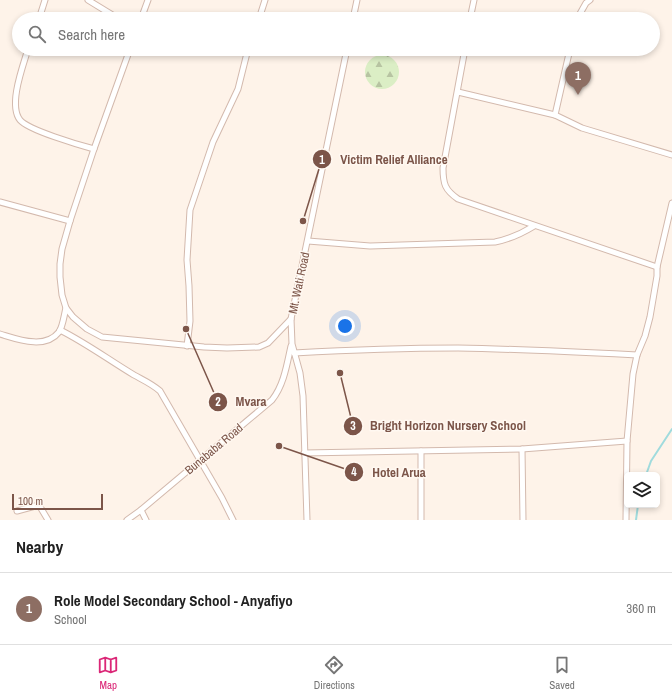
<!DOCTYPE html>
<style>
:root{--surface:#fff;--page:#f2f2f2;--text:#222;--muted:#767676;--line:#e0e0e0;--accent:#db2777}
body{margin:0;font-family:"Archivo Narrow",sans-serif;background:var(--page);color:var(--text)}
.controls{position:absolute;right:12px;bottom:12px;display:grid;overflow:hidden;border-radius:6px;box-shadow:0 2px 6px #0003}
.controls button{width:36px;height:36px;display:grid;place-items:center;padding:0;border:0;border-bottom:1px solid var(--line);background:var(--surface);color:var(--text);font:20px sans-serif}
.scale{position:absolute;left:12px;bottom:10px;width:91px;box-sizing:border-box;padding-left:4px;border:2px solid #7c5549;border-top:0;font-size:11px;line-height:14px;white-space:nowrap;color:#7c5549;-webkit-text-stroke:3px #fff8f1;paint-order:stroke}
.you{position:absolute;left:345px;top:326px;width:14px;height:14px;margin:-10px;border:3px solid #fff;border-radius:50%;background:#1a73e8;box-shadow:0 0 0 6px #1a73e833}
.badge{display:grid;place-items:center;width:26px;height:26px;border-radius:50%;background:var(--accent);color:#fff;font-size:13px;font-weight:700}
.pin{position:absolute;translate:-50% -33px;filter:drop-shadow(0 1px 2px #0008)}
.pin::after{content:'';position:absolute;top:21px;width:14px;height:12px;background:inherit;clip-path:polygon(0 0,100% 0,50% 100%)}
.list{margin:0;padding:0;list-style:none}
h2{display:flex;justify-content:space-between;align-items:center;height:52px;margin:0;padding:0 16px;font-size:17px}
h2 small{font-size:13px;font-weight:400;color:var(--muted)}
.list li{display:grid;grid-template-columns:26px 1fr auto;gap:12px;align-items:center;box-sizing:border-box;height:72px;padding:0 16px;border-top:1px solid var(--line)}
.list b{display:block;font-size:15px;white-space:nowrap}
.list p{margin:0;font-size:13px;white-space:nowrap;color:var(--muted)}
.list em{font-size:13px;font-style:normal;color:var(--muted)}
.icon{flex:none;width:22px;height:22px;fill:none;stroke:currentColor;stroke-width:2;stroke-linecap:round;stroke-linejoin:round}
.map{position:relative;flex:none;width:672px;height:520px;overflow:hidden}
.search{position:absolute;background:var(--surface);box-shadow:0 2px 6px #0003;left:12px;right:12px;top:12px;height:44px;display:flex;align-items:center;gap:10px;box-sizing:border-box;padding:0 14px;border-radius:22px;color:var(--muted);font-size:15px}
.sheet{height:124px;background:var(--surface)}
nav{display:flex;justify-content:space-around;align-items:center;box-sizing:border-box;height:56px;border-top:1px solid var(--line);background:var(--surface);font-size:11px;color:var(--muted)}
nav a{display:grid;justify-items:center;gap:2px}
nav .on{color:var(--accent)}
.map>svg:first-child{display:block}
.forest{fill:url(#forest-firs)}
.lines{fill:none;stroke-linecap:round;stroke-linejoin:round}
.stream{stroke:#a0dbdd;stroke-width:2}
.street-casing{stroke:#d3b9ad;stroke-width:7}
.street{stroke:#fff;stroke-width:5}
.labels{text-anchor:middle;stroke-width:3;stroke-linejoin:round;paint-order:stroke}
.street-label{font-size:12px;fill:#7c5549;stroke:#fff8f1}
.leader{fill:none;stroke:#7c5549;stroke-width:1.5}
.callout-dot{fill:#7c5549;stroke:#fff8f1;stroke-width:1.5}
.mark-label{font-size:12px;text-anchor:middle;font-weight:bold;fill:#fff}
.callout-label{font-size:13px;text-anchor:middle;font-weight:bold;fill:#7c5549;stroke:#fff8f1;stroke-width:3;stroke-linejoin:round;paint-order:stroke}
</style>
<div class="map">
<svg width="672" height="520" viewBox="0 0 672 520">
<defs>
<pattern id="forest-firs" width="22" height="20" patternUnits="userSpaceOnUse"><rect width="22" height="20" fill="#dbeec5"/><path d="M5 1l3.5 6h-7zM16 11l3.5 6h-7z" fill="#b7c4a2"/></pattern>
</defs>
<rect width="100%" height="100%" fill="#fef3e9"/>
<!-- forest -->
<circle class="forest" cx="382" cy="72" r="17"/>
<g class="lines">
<!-- stream -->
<g class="stream">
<path d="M646,475L651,461L672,429"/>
<path d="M636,520L638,505"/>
</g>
<defs>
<g id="street">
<path d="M88,0L119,19"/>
<path d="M39,19L45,0"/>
<path d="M141,19L148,0"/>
<path d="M259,19L265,0"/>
<path d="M353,19L357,0"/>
<path d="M470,19L474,0"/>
<path d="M577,19L586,3L590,0"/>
<path d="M28,49C23,66 8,105 20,120C28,130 79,145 94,149"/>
<path d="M130,49L94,149L70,221L62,249L60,264V277L62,295L66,308L73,317L87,329L102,337L204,347L227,348L259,347L268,343L291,319"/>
<path d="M465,49L443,168C443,184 445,190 458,199L657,267"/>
<path d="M458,92L555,115L582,128L672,155"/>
<path d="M555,115L570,49"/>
<path d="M0,202L70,221"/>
<path d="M308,241L370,246L495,242C510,239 521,234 534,226"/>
<path d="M60,330C86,343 109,360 134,375C143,380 152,384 160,391L222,498L233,520"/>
<path d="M0,334C17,339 45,350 59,332C63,326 64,315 66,308"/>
<path d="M187,346L190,321L189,286L187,260L190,210L213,142L238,89L248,49"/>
<path d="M294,353C349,350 403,348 458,348C518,349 577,352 637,355"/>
<path d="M522,449L523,520"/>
<path d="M421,451V520"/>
<path d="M304,453L522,449L627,441"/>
<path d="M141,510L146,520"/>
<path d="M17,511L39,505L48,520"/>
<path d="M127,520L141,510L272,400C284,385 287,364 291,346"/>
<path d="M307,520L303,396L300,373L292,344L291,319L347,49"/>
<path d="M626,520L627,441L633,374L637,355L645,336L650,317L657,276V267L672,203"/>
</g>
</defs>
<!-- street casing -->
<use href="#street" class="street-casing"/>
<!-- street -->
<use href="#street" class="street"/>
</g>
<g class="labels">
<!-- street labels -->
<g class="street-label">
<text transform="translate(299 283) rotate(-78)" y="4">Mt. Wati Road</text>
<text transform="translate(214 449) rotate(-40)" y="4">Bunababa Road</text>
</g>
</g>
<!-- callouts -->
<path class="leader" d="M303 221L322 159M186 329L218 402M340 373L353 426M279 446L354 472"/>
<g class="callout-dot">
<circle cx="303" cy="221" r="4"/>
<circle cx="186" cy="329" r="4"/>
<circle cx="340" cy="373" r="4"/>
<circle cx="279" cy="446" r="4"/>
<circle cx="322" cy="159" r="10"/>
<circle cx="218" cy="402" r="10"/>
<circle cx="353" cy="426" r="10"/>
<circle cx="354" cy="472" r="10"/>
</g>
<g class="mark-label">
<text x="322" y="164">1</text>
<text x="218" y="406">2</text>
<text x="353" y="430">3</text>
<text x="354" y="476">4</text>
</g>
<g class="callout-label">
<text x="394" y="164">Victim Relief Alliance</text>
<text x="251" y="406">Mvara</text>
<text x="448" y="430">Bright Horizon Nursery School</text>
<text x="399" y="477">Hotel Arua</text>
</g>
</svg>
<div class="controls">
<button><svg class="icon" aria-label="layers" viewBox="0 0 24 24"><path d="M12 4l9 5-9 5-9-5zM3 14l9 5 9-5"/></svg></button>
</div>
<div class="scale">100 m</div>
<div class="you"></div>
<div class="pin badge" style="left:578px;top:95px;background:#8d6e63">1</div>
<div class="search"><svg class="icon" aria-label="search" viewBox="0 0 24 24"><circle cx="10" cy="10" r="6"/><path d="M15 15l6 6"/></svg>Search here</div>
</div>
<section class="sheet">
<h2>Nearby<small></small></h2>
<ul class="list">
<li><span class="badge" style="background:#8d6e63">1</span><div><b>Role Model Secondary School - Anyafiyo</b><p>School</p></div><em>360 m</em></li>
</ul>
</section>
<nav>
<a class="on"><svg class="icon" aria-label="map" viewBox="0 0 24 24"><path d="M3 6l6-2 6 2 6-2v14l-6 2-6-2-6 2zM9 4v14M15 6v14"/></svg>Map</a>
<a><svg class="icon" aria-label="directions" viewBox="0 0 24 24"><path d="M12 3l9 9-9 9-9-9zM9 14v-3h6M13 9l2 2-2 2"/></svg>Directions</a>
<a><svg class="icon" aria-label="saved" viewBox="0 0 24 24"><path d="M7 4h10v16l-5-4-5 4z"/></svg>Saved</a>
</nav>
